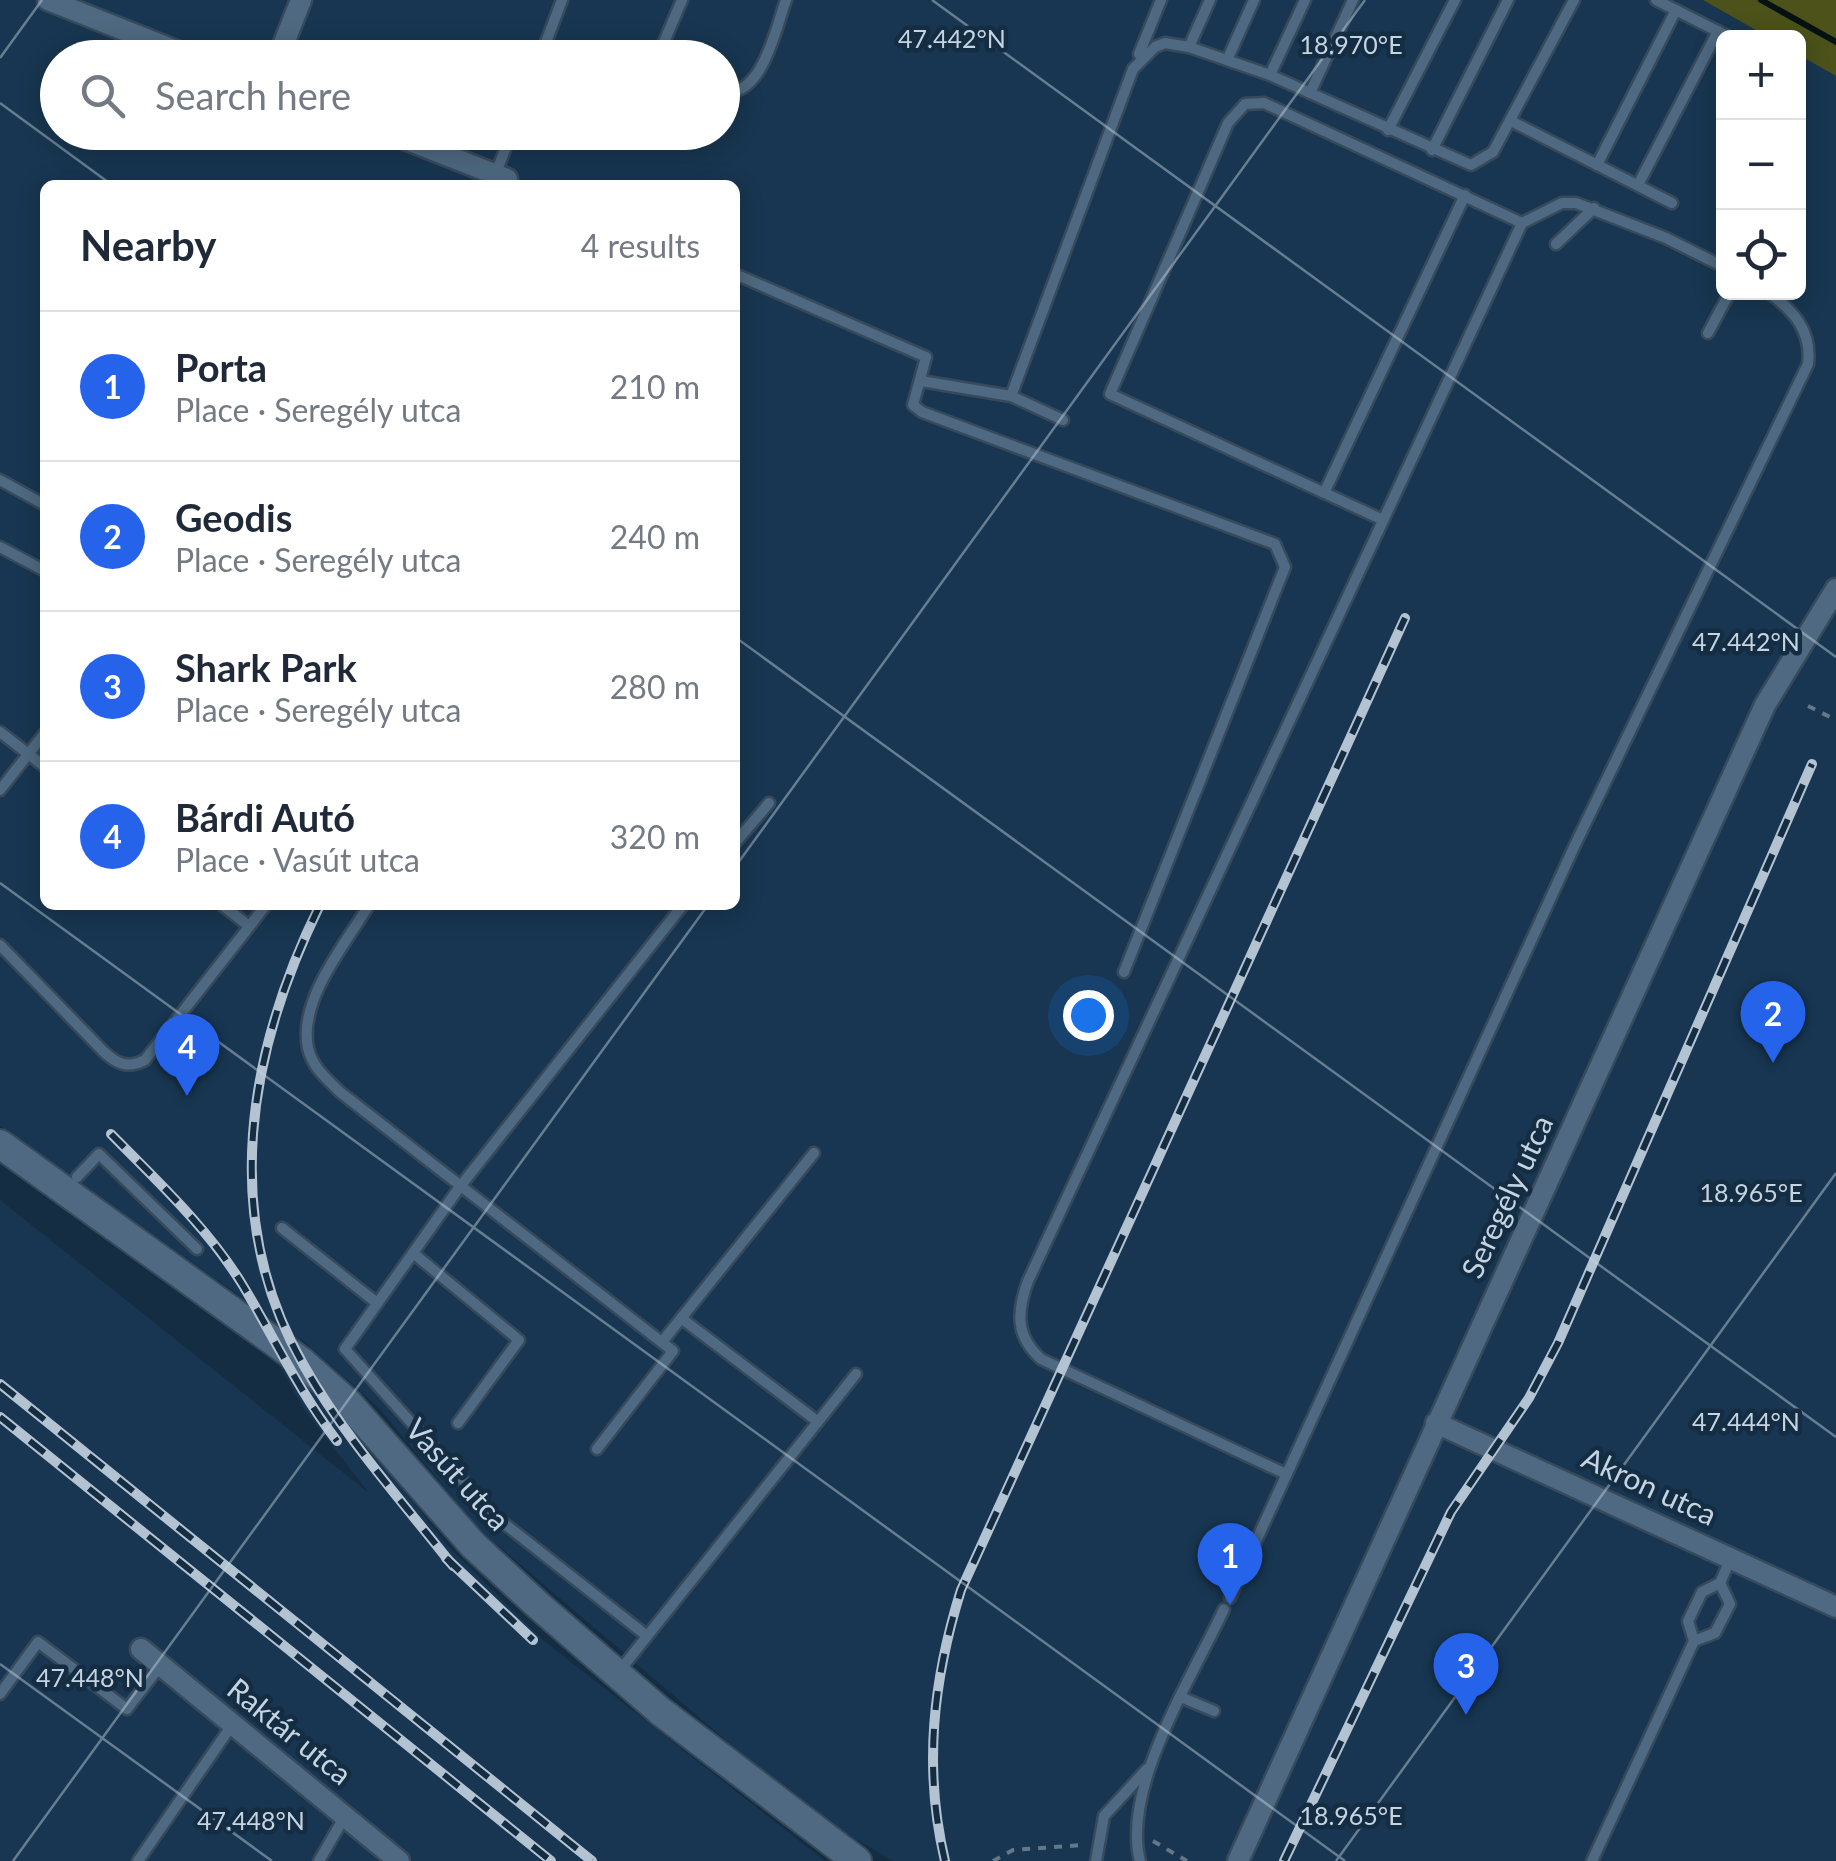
<!DOCTYPE html>
<meta charset="utf-8">
<style>
:root{--surface:#fff;--page:#f6f6f7;--text:#1f2937;--muted:#747a83;--line:#e0e1e3;--accent:#2563eb}
body{margin:0;font-family:Lato,sans-serif;background:var(--page);color:var(--text)}
.controls{position:absolute;right:30px;top:30px;display:grid;overflow:hidden;border-radius:15px;box-shadow:0 5px 25px #0003}
.controls button{width:90px;height:90px;display:grid;place-items:center;padding:0;border:0;border-bottom:2px solid var(--line);background:var(--surface);color:var(--text);font:50px sans-serif}
.you{position:absolute;left:1088px;top:1015px;width:35px;height:35px;margin:-25px;border:8px solid #fff;border-radius:50%;background:#1a73e8;box-shadow:0 0 0 15px #1a73e833}
.badge{display:grid;place-items:center;width:65px;height:65px;border-radius:50%;background:var(--accent);color:#fff;font-size:32px;font-weight:700}
.pin{position:absolute;translate:-50% -82px;filter:drop-shadow(0 2px 5px #0008)}
.pin::after{content:'';position:absolute;top:52px;width:35px;height:30px;background:inherit;clip-path:polygon(0 0,100% 0,50% 100%)}
.list{margin:0;padding:0;list-style:none}
h2{display:flex;justify-content:space-between;align-items:center;height:130px;margin:0;padding:0 40px;font-size:42px}
h2 small{font-size:32px;font-weight:400;color:var(--muted)}
.list li{display:grid;grid-template-columns:65px 1fr auto;gap:30px;align-items:center;box-sizing:border-box;height:150px;padding:0 40px;border-top:2px solid var(--line)}
.list b{display:block;font-size:38px;white-space:nowrap}
.list p{margin:0;font-size:32px;white-space:nowrap;color:var(--muted)}
.list em{font-size:32px;font-style:normal;color:var(--muted)}
.icon{flex:none;width:55px;height:55px;fill:none;stroke:currentColor;stroke-width:2;stroke-linecap:round;stroke-linejoin:round}
.map{position:relative;flex:none;width:1836px;height:1861px;overflow:hidden}
.search{position:absolute;background:var(--surface);box-shadow:0 5px 25px #0003;left:40px;top:40px;width:700px;height:110px;display:flex;align-items:center;gap:25px;box-sizing:border-box;padding:0 35px;border-radius:55px;color:var(--muted);font-size:38px}
.panel{position:absolute;background:var(--surface);box-shadow:0 5px 25px #0003;left:40px;top:180px;width:700px;height:730px;border-radius:15px}
.map>svg:first-child{display:block}
.built{fill:#183651;fill-rule:evenodd}
.green{fill:#4c521a}
.lines{fill:none;stroke-linecap:round;stroke-linejoin:round}
.stream{stroke:#061212;stroke-width:6}
.service-casing{stroke:#374a5c;stroke-width:15}
.minor-casing{stroke:#374a5c;stroke-width:25}
.tertiary-casing{stroke:#374a5c;stroke-width:32}
.path{stroke:#637889;stroke-width:4;stroke-dasharray:8 8;stroke-linecap:butt}
.service{stroke:#4e6981;stroke-width:10}
.minor{stroke:#4e6981;stroke-width:20}
.tertiary{stroke:#4e6981;stroke-width:28}
.rail-casing{stroke:#b3c3d2;stroke-width:10}
.rail{stroke:#142d42;stroke-width:6;stroke-dasharray:19;stroke-linecap:butt}
.ticks{fill:none;stroke:#c5d4e2;stroke-width:2.5;stroke-opacity:0.45}
.labels{text-anchor:middle;stroke-width:9;stroke-linejoin:round;paint-order:stroke}
.street-label{font-size:30px;fill:#c5d4e2;stroke:#142d42}
.ticks-label{font-size:25px;text-anchor:middle;fill:#c5d4e2;stroke:#142d42;stroke-width:9;stroke-linejoin:round;paint-order:stroke}
</style>
<div class="map">
<svg width="1836" height="1861" viewBox="0 0 1836 1861">
<rect width="100%" height="100%" fill="#142d42"/>
<!-- built -->
<path class="built" d="M0,0H1703L1768,37L1724,38V292H1798L1799,55L1836,76V1861H893L810,1812L481,1531L378,1407L299,1337L354,1428L448,1546L543,1640L825,1861H0V1200L369,1493L305,1411L240,1296L0,1126ZM58,58H722V132H58ZM45,185H735V905H45Z"/>
<!-- green -->
<path class="green" d="M1703,0H1836V76L1799,55L1798,38L1768,37Z"/>
<g class="lines">
<!-- stream -->
<path class="stream" d="M1761,0L1836,42"/>
<defs>
<g id="service">
<path d="M1656,0L1731,38"/>
<path d="M1189,47L1210,0"/>
<path d="M1139,54L1161,0"/>
<path d="M540,58L562,0"/>
<path d="M664,58V42L682,0"/>
<path d="M1228,58L1254,0"/>
<path d="M1270,75L1305,0"/>
<path d="M722,91C762,100 776,27 786,0"/>
<path d="M1310,93L1353,0"/>
<path d="M1511,121L1672,203"/>
<path d="M1388,130L1455,0"/>
<path d="M1432,150L1508,0"/>
<path d="M1597,165L1676,10"/>
<path d="M495,175L512,132"/>
<path d="M1638,185L1718,31"/>
<path d="M1556,244L1594,208"/>
<path d="M735,274L926,357L913,405L922,412L1275,544L1285,567L1124,972"/>
<path d="M1708,333L1730,292"/>
<path d="M921,381L1011,396L1063,420"/>
<path d="M1011,396L1133,69L1155,47L1165,43L1189,47L1270,75L1471,165L1493,152L1574,0"/>
<path d="M0,480L45,505"/>
<path d="M1324,493L1465,195"/>
<path d="M1381,519L1110,394L1228,123L1245,104L1264,103L1522,223"/>
<path d="M0,547L45,571"/>
<path d="M0,732L45,767"/>
<path d="M0,790L45,733"/>
<path d="M735,843L769,803"/>
<path d="M222,905L249,926"/>
<path d="M369,905C346,943 298,1000 308,1048C312,1067 327,1079 340,1092L673,1351L597,1449"/>
<path d="M0,945L104,1052C117,1064 128,1069 145,1060L266,905"/>
<path d="M77,1177L99,1154L197,1249"/>
<path d="M282,1228L377,1303"/>
<path d="M413,1253L519,1340L458,1423"/>
<path d="M681,1318L817,1421"/>
<path d="M662,1342L814,1153"/>
<path d="M1286,1474L1041,1359C1015,1336 1017,1311 1028,1281L1522,223L1562,203H1576L1666,238L1724,267"/>
<path d="M1230,1598L1574,847L1808,364C1812,331 1794,311 1768,292"/>
<path d="M647,1636L496,1517L345,1349L459,1188L683,905"/>
<path d="M1694,1641L1688,1621L1702,1592L1720,1583"/>
<path d="M617,1674L856,1374"/>
<path d="M0,1694L38,1642L127,1709L160,1666"/>
<path d="M1183,1698L1214,1711"/>
<path d="M138,1861L232,1725"/>
<path d="M319,1861L345,1816"/>
<path d="M1096,1861L1104,1816L1147,1769"/>
<path d="M1140,1861C1121,1788 1193,1676 1224,1609"/>
<path d="M1592,1861L1694,1641L1715,1633L1730,1604L1720,1583L1731,1558"/>
</g>
<g id="minor">
<path d="M48,0L194,58"/>
<path d="M278,58L301,0"/>
<path d="M387,132L507,179"/>
<path d="M1436,1423L1836,1607"/>
<path d="M141,1649L399,1861"/>
<path d="M1238,1861L1765,705L1836,589"/>
</g>
<path id="tertiary" d="M0,1144L301,1361L349,1404L473,1545L539,1606L660,1711L857,1861"/>
</defs>
<!-- service casing -->
<use href="#service" class="service-casing"/>
<!-- minor casing -->
<use href="#minor" class="minor-casing"/>
<!-- tertiary casing -->
<use href="#tertiary" class="tertiary-casing"/>
<!-- path -->
<g class="path">
<path d="M1808,706L1836,720"/>
<path d="M1153,1841L1187,1861"/>
<path d="M993,1861L1013,1850L1083,1845"/>
</g>
<!-- service -->
<use href="#service" class="service"/>
<!-- minor -->
<use href="#minor" class="minor"/>
<!-- tertiary -->
<use href="#tertiary" class="tertiary"/>
<defs>
<g id="rail">
<path d="M320,905C248,1051 219,1217 303,1364C344,1437 402,1501 453,1566"/>
<path d="M111,1134C157,1181 207,1227 242,1284C274,1337 299,1392 337,1441"/>
<path d="M0,1384L592,1861"/>
<path d="M0,1417L551,1861"/>
<path d="M446,1558L533,1640"/>
<path d="M945,1861C923,1768 933,1680 961,1590L1405,618"/>
<path d="M1284,1861L1451,1512L1529,1398L1558,1343L1812,764"/>
</g>
</defs>
<!-- rail casing -->
<use href="#rail" class="rail-casing"/>
<!-- rail -->
<use href="#rail" class="rail"/>
</g>
<!-- ticks -->
<path class="ticks" d="M932,0L1836,657M0,58L42,0M0,103L112,185M735,637L1836,1437M735,867L1365,0M0,883L1345,1861M0,1664L272,1861M13,1861L708,905M1336,1861L1836,1173"/>
<g class="labels">
<!-- street labels -->
<g class="street-label">
<text transform="translate(1508 1197) rotate(-65)" y="10">Seregély utca</text>
<text transform="translate(457 1475) rotate(48)" y="10">Vasút utca</text>
<text transform="translate(1649 1487) rotate(25)" y="10">Akron utca</text>
<text transform="translate(289 1732) rotate(39)" y="10">Raktár utca</text>
</g>
</g>
<g class="ticks-label">
<text x="952" y="48">47.442°N</text>
<text x="1351" y="54">18.970°E</text>
<text x="1746" y="651">47.442°N</text>
<text x="1751" y="1202">18.965°E</text>
<text x="1746" y="1431">47.444°N</text>
<text x="90" y="1687">47.448°N</text>
<text x="1351" y="1825">18.965°E</text>
<text x="251" y="1830">47.448°N</text>
</g>
</svg>
<div class="controls">
<button>+</button>
<button>−</button>
<button><svg class="icon" aria-label="locate" viewBox="0 0 24 24"><circle cx="12" cy="12" r="6"/><path d="M12 2v4M12 18v4M2 12h4M18 12h4"/></svg></button>
</div>
<div class="you"></div>
<div class="pin badge" style="left:1230px;top:1605px">1</div>
<div class="pin badge" style="left:1773px;top:1063px">2</div>
<div class="pin badge" style="left:1466px;top:1715px">3</div>
<div class="pin badge" style="left:187px;top:1096px">4</div>
<div class="search"><svg class="icon" aria-label="search" viewBox="0 0 24 24"><circle cx="10" cy="10" r="6"/><path d="M15 15l6 6"/></svg>Search here</div>
<section class="panel">
<h2>Nearby<small>4 results</small></h2>
<ul class="list">
<li><span class="badge">1</span><div><b>Porta</b><p>Place · Seregély utca</p></div><em>210 m</em></li>
<li><span class="badge">2</span><div><b>Geodis</b><p>Place · Seregély utca</p></div><em>240 m</em></li>
<li><span class="badge">3</span><div><b>Shark Park</b><p>Place · Seregély utca</p></div><em>280 m</em></li>
<li><span class="badge">4</span><div><b>Bárdi Autó</b><p>Place · Vasút utca</p></div><em>320 m</em></li>
</ul>
</section>
</div>
